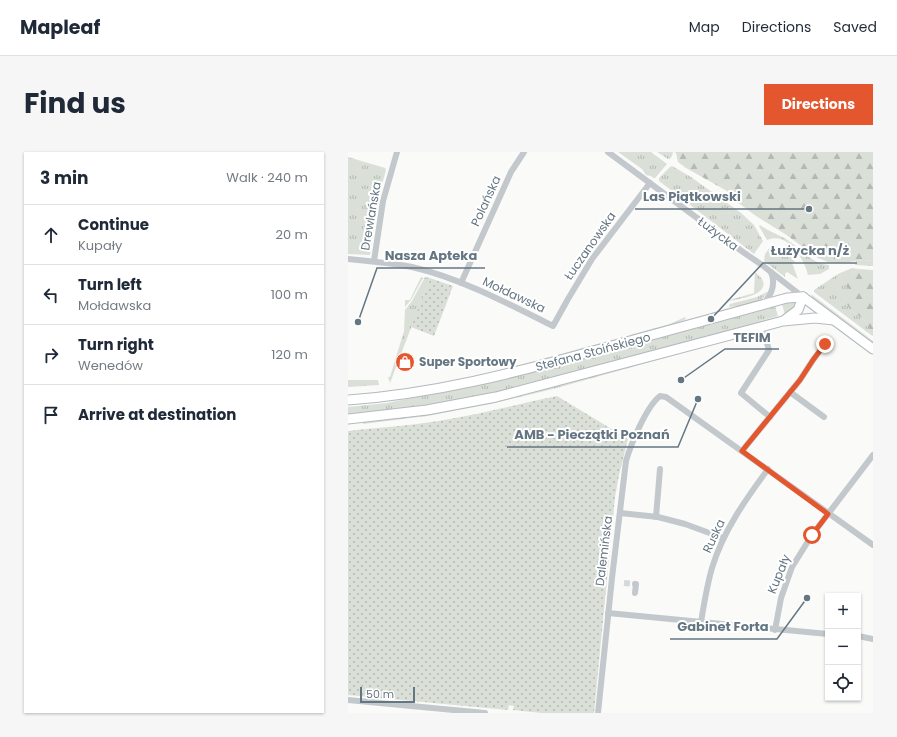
<!DOCTYPE html>
<meta charset="utf-8">
<style>
:root{--surface:#fff;--page:#f6f6f7;--text:#1f2937;--muted:#747a83;--line:#e0e1e3;--accent:#e4572e}
body{margin:0;font-family:Poppins,sans-serif;background:var(--page);color:var(--text)}
.controls{position:absolute;right:12px;bottom:12px;display:grid;overflow:hidden;border-radius:0px;box-shadow:0 1px 3px #0004}
.controls button{width:36px;height:36px;display:grid;place-items:center;padding:0;border:0;border-bottom:1px solid var(--line);background:var(--surface);color:var(--text);font:20px sans-serif}
.scale{position:absolute;left:12px;bottom:10px;width:55px;box-sizing:border-box;padding-left:4px;border:2px solid #657683;border-top:0;font-size:11px;line-height:14px;white-space:nowrap;color:#657683;-webkit-text-stroke:3px #fff;paint-order:stroke}
.stop{position:absolute;width:12px;height:12px;margin:-9px;border:3px solid #e4572e;border-radius:50%;background:#fff}
.stop.end{background:#e4572e;border-color:#fff;box-shadow:0 1px 4px #0008}
.list{margin:0;padding:0;list-style:none}
h2{display:flex;justify-content:space-between;align-items:center;height:52px;margin:0;padding:0 16px;font-size:17px}
h2 small{font-size:13px;font-weight:400;color:var(--muted)}
.list li{display:grid;grid-template-columns:26px 1fr auto;gap:12px;align-items:center;box-sizing:border-box;height:60px;padding:0 16px;border-top:1px solid var(--line)}
.list b{display:block;font-size:15px;white-space:nowrap}
.list p{margin:0;font-size:13px;white-space:nowrap;color:var(--muted)}
.list em{font-size:13px;font-style:normal;color:var(--muted)}
.icon{flex:none;width:22px;height:22px;fill:none;stroke:currentColor;stroke-width:2;stroke-linecap:round;stroke-linejoin:round}
.map{position:relative;flex:none;width:525px;height:561px;overflow:hidden;border-radius:0px}
header{display:flex;align-items:center;gap:24px;box-sizing:border-box;height:56px;padding:0 20px;background:var(--surface);border-bottom:1px solid var(--line)}
header strong{font-size:19px}
nav{display:flex;gap:22px;margin-inline-start:auto;font-size:14px}
.intro{display:flex;align-items:center;justify-content:space-between;box-sizing:border-box;height:96px;padding:0 24px}
h1{margin:0;font-size:28px}
.button{padding:10px 18px;border-radius:0px;background:var(--accent);color:#fff;font-size:14px;font-weight:700}
main{display:flex;gap:24px;padding:0 24px}
aside{flex:1;background:var(--surface);border-radius:0px;box-shadow:0 1px 3px #0004}
.map>svg:first-child{display:block}
.grass{fill:url(#grass-tufts)}
.forest{fill:url(#forest-firs)}
.park{fill:url(#park-dots)}
.lines{fill:none;stroke-linecap:round;stroke-linejoin:round}
.street-tunnel{stroke:#d5d9db;stroke-width:6;stroke-dasharray:6 3;stroke-linecap:butt}
.secondary-casing{stroke:#b3babf;stroke-width:11}
.street{stroke:#c3c8cc;stroke-width:6}
.secondary{stroke:#fff;stroke-width:9}
.route{stroke:#e4572e;stroke-width:5}
.labels{text-anchor:middle;stroke-width:4;stroke-linejoin:round;paint-order:stroke}
.street-label{font-size:12px;fill:#657683;stroke:#fff}
.poi-label{font-size:12px;font-weight:bold;fill:#657683;stroke:#fff;text-anchor:start}
.leader{fill:none;stroke:#657683;stroke-width:1.5}
.callout-dot{fill:#657683;stroke:#fff;stroke-width:1.5}
.callout-label{font-size:13px;text-anchor:middle;font-weight:bold;fill:#657683;stroke:#fff;stroke-width:4;stroke-linejoin:round;paint-order:stroke}
</style>
<header>
<strong>Mapleaf</strong>
<nav><a>Map</a><a>Directions</a><a>Saved</a></nav>
</header>
<div class="intro"><h1>Find us</h1><a class="button">Directions</a></div>
<main>
<aside>
<h2>3 min<small>Walk · 240 m</small></h2>
<ul class="list">
<li><svg class="icon" aria-label="ahead" viewBox="0 0 24 24"><path d="M12 20V5M6 11l6-6 6 6"/></svg><div><b>Continue</b><p>Kupały</p></div><em>20 m</em></li>
<li><svg class="icon" aria-label="left" viewBox="0 0 24 24"><path d="M17 20v-9H6M10 6l-5 5 5 5"/></svg><div><b>Turn left</b><p>Mołdawska</p></div><em>100 m</em></li>
<li><svg class="icon" aria-label="right" viewBox="0 0 24 24"><path d="M7 20v-9h11M14 6l5 5-5 5"/></svg><div><b>Turn right</b><p>Wenedów</p></div><em>120 m</em></li>
<li><svg class="icon" aria-label="arrive" viewBox="0 0 24 24"><path d="M6 21V4h12l-3 4 3 4H6"/></svg><div><b>Arrive at destination</b></div></li>
</ul>
</aside>
<div class="map">
<svg width="525" height="561" viewBox="0 0 525 561">
<defs>
<pattern id="grass-tufts" width="24" height="20" patternUnits="userSpaceOnUse"><rect width="24" height="20" fill="#dadfd7"/><path d="M3 7l-1-3M5 7V3M7 7l1-3M15 17l-1-3M17 17v-4M19 17l1-3" fill="none" stroke="#b4b9b4"/></pattern>
<pattern id="forest-firs" width="22" height="20" patternUnits="userSpaceOnUse"><rect width="22" height="20" fill="#dadfd7"/><path d="M5 1l3.5 6h-7zM16 11l3.5 6h-7z" fill="#b4b9b4"/></pattern>
<pattern id="park-dots" width="8" height="8" patternUnits="userSpaceOnUse"><rect width="8" height="8" fill="#dadfd7"/><path d="M2 2h.1M6 6h.1" fill="none" stroke="#b4b9b4" stroke-width="1.8" stroke-linecap="round"/></pattern>
</defs>
<rect width="100%" height="100%" fill="#fafaf8"/>
<!-- grass -->
<g class="grass">
<path d="M270,0H303L319,12L307,26H305L303,24L298,23L294,17Z"/>
<path d="M309,0H325L324,4L322,7H320Z"/>
<path d="M0,5L37,16L38,18L29,51L22,103L0,102Z"/>
<path d="M324,14L343,25L393,61L406,73L415,89L406,102L311,29V26L322,15Z"/>
<path d="M412,73C420,79 430,82 438,87C451,95 465,113 481,113V117L472,122L460,123C456,106 439,79 419,88L411,74Z"/>
<path d="M422,95C433,93 441,102 447,110L444,111L450,127L439,120L437,122V125L416,109L417,102Z"/>
<path d="M516,108L525,109V114L507,113L508,109Z"/>
<path d="M504,116L510,117L503,123V159L516,167L523,183L466,140V138L490,122Z"/>
<path d="M407,120C433,140 393,148 378,149L406,141Z"/>
<path d="M73,125L75,126L63,148L57,155V148H62Z"/>
<path d="M77,125L82,126L42,231L40,225H42L56,179L57,158L64,149Z"/>
<path d="M421,139C412,153 397,153 381,155L382,152L409,145Z"/>
<path d="M463,142L525,189V192L466,148Z"/>
<path d="M446,150L449,153L437,163L434,152Z"/>
<path d="M427,154L430,164L185,232L153,239L84,253L0,263V255L39,251L151,228L196,217Z"/>
<path d="M337,165L338,167L323,174L284,185L282,183L322,172Z"/>
<path d="M275,185V188L127,226L126,224L169,214Z"/>
<path d="M385,187L205,237L142,252L79,264L15,272V270L61,264L350,194Z"/>
<path d="M0,221V228H30L31,233L0,235Z"/>
</g>
<!-- forest -->
<g class="forest">
<path d="M326,0H525V109L516,108L493,111L480,110L470,106L437,82L408,64L388,49L379,39L338,16L330,10L328,1Z"/>
<path d="M510,117L525,118V184L523,183L516,167L503,159L499,152L503,139L498,134L503,123Z"/>
</g>
<!-- park -->
<g class="park">
<path d="M82,126L105,134L86,184L63,175Z"/>
<path d="M209,244L280,287L271,323L267,345L246,561H193L165,558L166,554L161,553L160,558L0,543V279C36,275 71,273 107,266C141,260 175,251 209,244Z"/>
</g>
<g class="lines">
<!-- street-tunnel -->
<path class="street-tunnel" d="M276,431L287,432"/>
<defs>
<g id="secondary">
<path d="M455,145L525,197"/>
<path d="M438,167L450,158L455,145"/>
<path d="M0,248C85,242 167,221 249,198C313,181 376,163 439,146L455,145"/>
<path d="M0,267L79,258L148,245L435,169L467,166L486,168"/>
</g>
</defs>
<!-- secondary casing -->
<use href="#secondary" class="secondary-casing"/>
<!-- street -->
<g class="street">
<path d="M260,0L395,100L414,113L455,145"/>
<path d="M0,107C21,109 43,111 64,115C112,126 161,152 205,174L220,147L244,107L302,31"/>
<path d="M26,109L35,49L49,0"/>
<path d="M113,131L163,20L176,0"/>
<path d="M416,151C424,142 428,132 423,120"/>
<path d="M414,174L421,198L393,241L422,265"/>
<path d="M442,240L476,265"/>
<path d="M394,299L452,228L465,208L477,192"/>
<path d="M272,361L310,365L337,372L375,386"/>
<path d="M308,365L312,317"/>
<path d="M287,432H288L287,441"/>
<path d="M260,461L480,482"/>
<path d="M353,470C356,452 359,433 364,416C375,379 398,347 420,317"/>
<path d="M427,478L433,446L444,415L464,383L525,303"/>
<path d="M510,484L525,487"/>
<path d="M0,548L137,561"/>
<path d="M250,561L264,426L278,309C283,292 298,255 312,244L318,245L525,393"/>
</g>
<!-- secondary -->
<use href="#secondary" class="secondary"/>
</g>
<g class="lines">
<!-- route -->
<path class="route" d="M464,383L480,362L394,299L452,228L465,208L477,192"/>
</g>
<!-- icons -->
<defs>
<symbol id="shop-disc" viewBox="-11 -11 22 22"><circle r="9.5" fill="#e4572e" stroke="#fff"/><path d="M-5-2.5h2.3a2.7 3.5 0 0 1 5.4 0H5L5.5 6h-11ZM-1.5-2.5h3a1.5 2.3 0 0 0-3 0Z" fill="#fff"/></symbol>
</defs>
<g fill-rule="evenodd">
<use href="#shop-disc" x="46" y="199" width="22" height="22"/>
</g>
<g class="labels">
<!-- street labels -->
<g class="street-label">
<text transform="translate(138 49) rotate(-65)" y="4">Polańska</text>
<text transform="translate(23 64) rotate(-80)" y="4">Drewlańska</text>
<text transform="translate(370 82) rotate(37)" y="4">Łużycka</text>
<text transform="translate(242 94) rotate(-55)" y="4">Łuczanowska</text>
<text transform="translate(166 143) rotate(25)" y="4">Mołdawska</text>
<text transform="translate(245 200) rotate(-15)" y="4">Stefana Stoińskiego</text>
<text transform="translate(366 384) rotate(-65)" y="4">Ruska</text>
<text transform="translate(256 399) rotate(-83)" y="4">Dalemińska</text>
<text transform="translate(431 422) rotate(-68)" y="4">Kupały</text>
</g>
<!-- poi labels -->
<g class="poi-label">
<text x="71" y="214">Super Sportowy</text>
</g>
</g>
<!-- callouts -->
<path class="leader" d="M461 57L401 57H287M363 167L415 111H509M10 170L29 116H137M333 228L377 197H431M350 247L330 295H159M459 446L429 487H322"/>
<g class="callout-dot">
<circle cx="461" cy="57" r="4"/>
<circle cx="363" cy="167" r="4"/>
<circle cx="10" cy="170" r="4"/>
<circle cx="333" cy="228" r="4"/>
<circle cx="350" cy="247" r="4"/>
<circle cx="459" cy="446" r="4"/>
</g>
<g class="callout-label">
<text x="344" y="49">Las Piątkowski</text>
<text x="462" y="103">Łużycka n/ż</text>
<text x="83" y="108">Nasza Apteka</text>
<text x="404" y="190">TEFIM</text>
<text x="244" y="287">AMB - Pieczątki Poznań</text>
<text x="375" y="479">Gabinet Forta</text>
</g>
</svg>
<div class="controls">
<button>+</button>
<button>−</button>
<button><svg class="icon" aria-label="locate" viewBox="0 0 24 24"><circle cx="12" cy="12" r="6"/><path d="M12 2v4M12 18v4M2 12h4M18 12h4"/></svg></button>
</div>
<div class="scale">50 m</div>
<div class="stop" style="left:464px;top:383px"></div>
<div class="stop end" style="left:477px;top:192px"></div>
</div>
</main>
